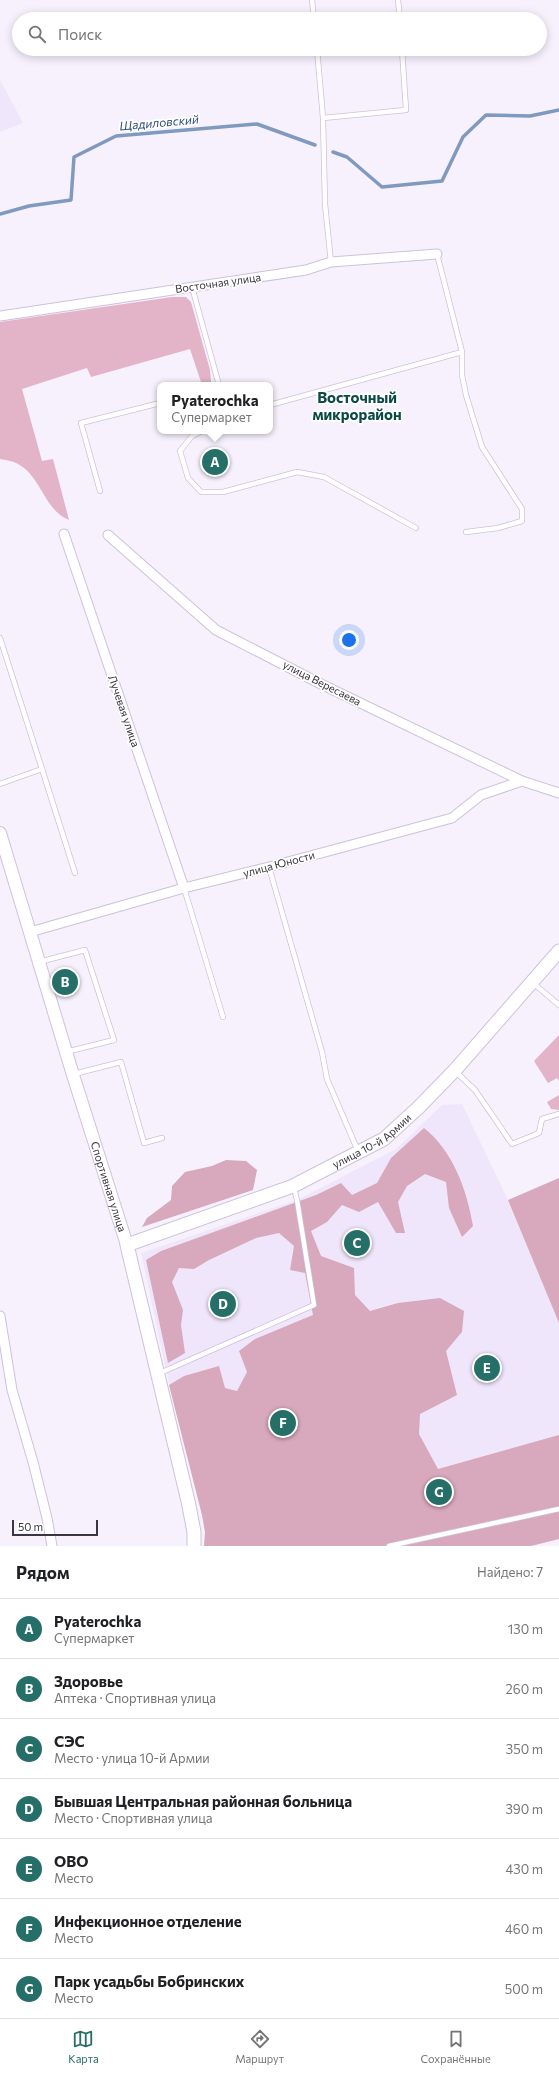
<!DOCTYPE html>
<html lang="ru">
<meta charset="utf-8">
<style>
:root{--surface:#fff;--page:#f6f6f6;--text:#202124;--muted:#757577;--line:#e0e0e0;--accent:#266f68}
body{margin:0;font-family:Commissioner,sans-serif;background:var(--page);color:var(--text)}
.scale{position:absolute;left:12px;bottom:10px;width:86px;box-sizing:border-box;padding-left:4px;border:2px solid #3a3541;border-top:0;font-size:11px;line-height:14px;white-space:nowrap;color:#3a3541;-webkit-text-stroke:3px #fff;paint-order:stroke}
.you{position:absolute;left:349px;top:640px;width:14px;height:14px;margin:-10px;border:3px solid #fff;border-radius:50%;background:#1a73e8;box-shadow:0 0 0 6px #1a73e833}
.badge{display:grid;place-items:center;width:26px;height:26px;border-radius:50%;background:var(--accent);color:#fff;font-size:13px;font-weight:700}
.pin{position:absolute;translate:-50% -50%;border:2px solid #fff;box-shadow:0 1px 4px #0006}
.popup{position:absolute;left:157px;top:382px;width:116px;height:52px;box-sizing:border-box;display:grid;place-content:center;border-radius:8px;background:var(--surface);filter:drop-shadow(0 1px 3px #0005);font-size:13px;white-space:nowrap;color:var(--muted)}
.popup b{font-size:15px;color:var(--text)}
.popup::after{content:'';position:absolute;left:50%;top:100%;margin-left:-8px;border:8px solid transparent;border-top-color:var(--surface)}
.list{margin:0;padding:0;list-style:none}
h2{display:flex;justify-content:space-between;align-items:center;height:52px;margin:0;padding:0 16px;font-size:17px}
h2 small{font-size:13px;font-weight:400;color:var(--muted)}
.list li{display:grid;grid-template-columns:26px 1fr auto;gap:12px;align-items:center;box-sizing:border-box;height:60px;padding:0 16px;border-top:1px solid var(--line)}
.list b{display:block;font-size:15px;white-space:nowrap}
.list p{margin:0;font-size:13px;white-space:nowrap;color:var(--muted)}
.list em{font-size:13px;font-style:normal;color:var(--muted)}
.icon{flex:none;width:22px;height:22px;fill:none;stroke:currentColor;stroke-width:2;stroke-linecap:round;stroke-linejoin:round}
.map{position:relative;flex:none;width:559px;height:1546px;overflow:hidden}
.search{position:absolute;background:var(--surface);box-shadow:0 2px 10px #0003;left:12px;right:12px;top:12px;height:44px;display:flex;align-items:center;gap:10px;box-sizing:border-box;padding:0 14px;border-radius:22px;color:var(--muted);font-size:15px}
.sheet{height:472px;background:var(--surface)}
nav{display:flex;justify-content:space-around;align-items:center;box-sizing:border-box;height:56px;border-top:1px solid var(--line);background:var(--surface);font-size:11px;color:var(--muted)}
nav a{display:grid;justify-items:center;gap:2px}
nav .on{color:var(--accent)}
.map>svg:first-child{display:block}
.built{fill:#f0e6fc}
.green{fill:#e3b4c7}
.forest{fill:#d8a8bc}
.lines{fill:none;stroke-linecap:round;stroke-linejoin:round}
.stream{stroke:#8099be;stroke-width:3.5}
.service-casing{stroke:#cec1de;stroke-width:6}
.minor-casing{stroke:#cec1de;stroke-width:11}
.tertiary-casing{stroke:#cec1de;stroke-width:14}
.secondary-casing{stroke:#cec1de;stroke-width:15}
.service{stroke:#fff;stroke-width:4.5}
.minor{stroke:#fff;stroke-width:9}
.tertiary{stroke:#fff;stroke-width:12}
.secondary{stroke:#fff;stroke-width:13}
.labels{text-anchor:middle;stroke-width:3.5;stroke-linejoin:round;paint-order:stroke}
.street-label{font-size:11px;fill:#3a3541;stroke:#fff}
.water-label{font-size:12px;font-style:italic;fill:#2d4f80;stroke:#fff}
.district-label{font-size:15px;font-weight:bold;fill:#0b4a45;stroke:#fff}
</style>
<div class="map">
<svg width="559" height="1546" viewBox="0 0 559 1546">
<rect width="100%" height="100%" fill="#f6f1fd"/>
<!-- built -->
<g class="built">
<path d="M0,80L23,123L0,132Z"/>
<path d="M462,1104L508,1200L559,1323V1436L438,1469L202,1515L166,1370L141,1253L297,1200L396,1149L442,1105Z"/>
</g>
<!-- green -->
<g class="green">
<path d="M172,297H186L191,302L210,370L211,382L202,385L190,349L91,377L87,368L22,389L42,461L53,459L69,520C44,510 41,476 18,464C13,461 5,460 0,459V322Z"/>
<path d="M559,1035V1081L557,1078L548,1083L534,1061Z"/>
<path d="M559,1095V1110L551,1109L547,1102Z"/>
</g>
<!-- forest -->
<g class="forest">
<path d="M424,1128C453,1151 467,1190 473,1226L462,1237L449,1208L446,1182L425,1174L407,1186L398,1202L405,1233H396L378,1202L359,1212L342,1205L327,1222L311,1231L321,1256L354,1268L355,1295L370,1311L398,1303L440,1298L464,1311L462,1332L446,1351L457,1395L420,1414L419,1434L438,1469L559,1435V1539L531,1546H204L205,1532L202,1515L169,1385L184,1376L219,1366L225,1388L237,1391L247,1372L239,1351L255,1339L313,1315L305,1273L290,1270L294,1246L279,1233L256,1238L209,1260L194,1269L179,1268L172,1282L183,1310L181,1325L185,1353L168,1363L146,1260L161,1251L316,1195L341,1183L352,1195L377,1183L391,1158Z"/>
<path d="M226,1160L246,1161L257,1170L253,1190L142,1227L147,1218L171,1200L172,1186L185,1172L212,1166Z"/>
<path d="M559,1178V1323L508,1200Z"/>
</g>
<g class="lines">
<!-- stream -->
<g class="stream">
<path d="M333,152L347,157L382,187L442,181L463,137L486,115L530,116L559,110"/>
<path d="M0,214L29,206L71,200L74,157L116,136L257,124L315,145"/>
</g>
<defs>
<g id="service">
<path d="M312,0L314,19"/>
<path d="M398,0L400,19"/>
<path d="M317,49L323,118L325,204L331,262"/>
<path d="M323,118L406,110L402,49"/>
<path d="M437,254L462,352V375L466,395L482,447L522,509V521L498,528L466,532"/>
<path d="M192,287L219,385"/>
<path d="M270,405L462,352"/>
<path d="M202,431L192,436L180,451L188,478L201,492H223L297,472L324,477L416,528"/>
<path d="M100,491L81,423L160,403"/>
<path d="M0,638L42,769"/>
<path d="M0,784L42,769L75,873"/>
<path d="M269,867L322,1052L327,1079L358,1151"/>
<path d="M184,888L223,1017"/>
<path d="M39,962L85,950L114,1040L66,1052"/>
<path d="M533,983L559,1005"/>
<path d="M456,1072L475,1090L512,1144L539,1133L542,1119L559,1114"/>
<path d="M74,1074L121,1062L144,1143L162,1138"/>
<path d="M160,1373L314,1305L297,1200L294,1188"/>
<path d="M389,1546L559,1509"/>
</g>
<g id="minor">
<path d="M0,316L306,270L331,262L437,254"/>
<path d="M64,534L184,888"/>
<path d="M108,535L216,630L321,684L522,781L559,793"/>
<path d="M30,932L184,888L269,867L452,818L481,795L522,781"/>
<path d="M0,1316L12,1390L33,1462L47,1518L52,1546"/>
</g>
<g id="tertiary">
<path id="s1" d="M0,833L73,1075L127,1245"/>
</g>
<g id="secondary">
<path id="s2" d="M194,1546V1532L188,1501L127,1245L293,1186L384,1139L418,1108L455,1070L559,951"/>
</g>
</defs>
<!-- service casing -->
<use href="#service" class="service-casing"/>
<!-- minor casing -->
<use href="#minor" class="minor-casing"/>
<!-- tertiary casing -->
<use href="#tertiary" class="tertiary-casing"/>
<!-- secondary casing -->
<use href="#secondary" class="secondary-casing"/>
<!-- service -->
<use href="#service" class="service"/>
<!-- minor -->
<use href="#minor" class="minor"/>
<!-- tertiary -->
<use href="#tertiary" class="tertiary"/>
<!-- secondary -->
<use href="#secondary" class="secondary"/>
</g>
<g class="labels">
<!-- street labels -->
<g class="street-label">
<text transform="translate(218 283) rotate(-8)" y="4">Восточная улица</text>
<text transform="translate(322 683) rotate(27)" y="4">улица Вересаева</text>
<text transform="translate(124 711) rotate(71)" y="4">Лучевая улица</text>
<text transform="translate(279 864) rotate(-15)" y="4">улица Юности</text>
<text dy="4" stroke="none"><textPath href="#s2" startOffset="576">улица 10-й Армии</textPath></text>
<text dy="4" stroke="none"><textPath href="#s1" startOffset="370">Спортивная улица</textPath></text>
</g>
<!-- water labels -->
<g class="water-label">
<text transform="translate(159 123) rotate(-5)" y="4">Щадиловский</text>
</g>
<!-- district labels -->
<g class="district-label">
<text x="357" y="403">Восточный<tspan x="357" dy="17">микрорайон</tspan></text>
</g>
</g>
</svg>
<div class="scale">50 m</div>
<div class="you"></div>
<div class="pin badge" style="left:215px;top:462px">A</div>
<div class="popup"><b>Pyaterochka</b>Супермаркет</div>
<div class="pin badge" style="left:65px;top:982px">B</div>
<div class="pin badge" style="left:357px;top:1243px">C</div>
<div class="pin badge" style="left:223px;top:1304px">D</div>
<div class="pin badge" style="left:487px;top:1368px">E</div>
<div class="pin badge" style="left:283px;top:1423px">F</div>
<div class="pin badge" style="left:439px;top:1492px">G</div>
<div class="search"><svg class="icon" aria-label="search" viewBox="0 0 24 24"><circle cx="10" cy="10" r="6"/><path d="M15 15l6 6"/></svg>Поиск</div>
</div>
<section class="sheet">
<h2>Рядом<small>Найдено: 7</small></h2>
<ul class="list">
<li><span class="badge">A</span><div><b>Pyaterochka</b><p>Супермаркет</p></div><em>130 m</em></li>
<li><span class="badge">B</span><div><b>Здоровье</b><p>Аптека · Спортивная улица</p></div><em>260 m</em></li>
<li><span class="badge">C</span><div><b>СЭС</b><p>Место · улица 10-й Армии</p></div><em>350 m</em></li>
<li><span class="badge">D</span><div><b>Бывшая Центральная районная больница</b><p>Место · Спортивная улица</p></div><em>390 m</em></li>
<li><span class="badge">E</span><div><b>ОВО</b><p>Место</p></div><em>430 m</em></li>
<li><span class="badge">F</span><div><b>Инфекционное отделение</b><p>Место</p></div><em>460 m</em></li>
<li><span class="badge">G</span><div><b>Парк усадьбы Бобринских</b><p>Место</p></div><em>500 m</em></li>
</ul>
</section>
<nav>
<a class="on"><svg class="icon" aria-label="map" viewBox="0 0 24 24"><path d="M3 6l6-2 6 2 6-2v14l-6 2-6-2-6 2zM9 4v14M15 6v14"/></svg>Карта</a>
<a><svg class="icon" aria-label="directions" viewBox="0 0 24 24"><path d="M12 3l9 9-9 9-9-9zM9 14v-3h6M13 9l2 2-2 2"/></svg>Маршрут</a>
<a><svg class="icon" aria-label="saved" viewBox="0 0 24 24"><path d="M7 4h10v16l-5-4-5 4z"/></svg>Сохранённые</a>
</nav>
